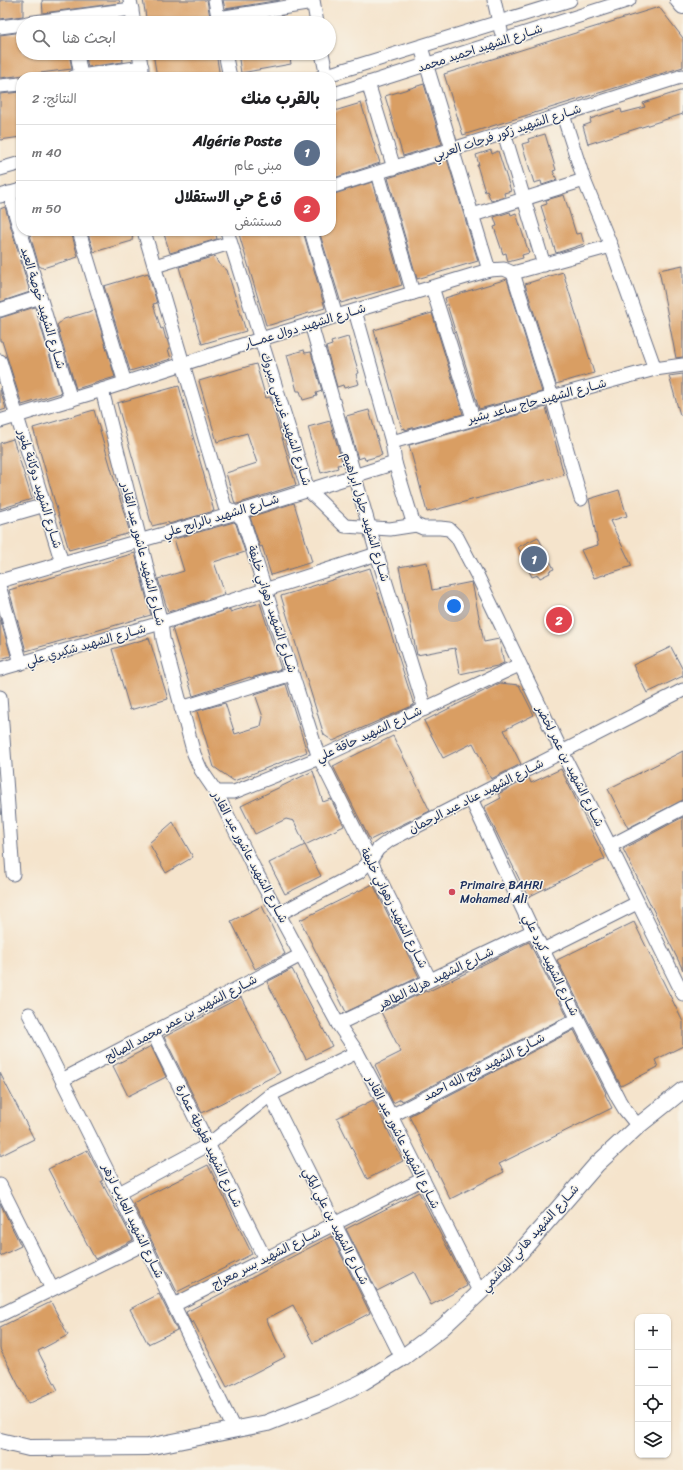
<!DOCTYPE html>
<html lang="ar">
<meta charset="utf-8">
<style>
:root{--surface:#fff;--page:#f6f6f6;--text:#202124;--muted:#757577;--line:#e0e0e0;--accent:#0b8043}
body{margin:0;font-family:Sriracha,"Playpen Sans Arabic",sans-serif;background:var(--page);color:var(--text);direction:rtl}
.controls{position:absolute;right:12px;bottom:12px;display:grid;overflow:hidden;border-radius:8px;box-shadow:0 1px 3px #0004}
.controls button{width:36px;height:36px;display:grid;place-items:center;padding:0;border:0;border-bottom:1px solid var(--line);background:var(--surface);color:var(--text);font:20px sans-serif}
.you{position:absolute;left:454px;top:606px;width:14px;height:14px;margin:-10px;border:3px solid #fff;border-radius:50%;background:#1a73e8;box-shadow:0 0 0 6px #1a73e833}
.badge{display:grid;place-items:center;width:26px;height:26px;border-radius:50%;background:var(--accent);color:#fff;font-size:13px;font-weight:700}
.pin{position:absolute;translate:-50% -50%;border:2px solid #fff;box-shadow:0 1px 4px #0006}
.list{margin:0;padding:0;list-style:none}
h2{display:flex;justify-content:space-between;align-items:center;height:52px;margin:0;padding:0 16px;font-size:17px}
h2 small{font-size:13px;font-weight:400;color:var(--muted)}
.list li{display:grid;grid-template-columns:26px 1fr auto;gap:12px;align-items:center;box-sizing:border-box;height:56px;padding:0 16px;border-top:1px solid var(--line)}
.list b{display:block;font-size:15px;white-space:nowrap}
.list p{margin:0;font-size:13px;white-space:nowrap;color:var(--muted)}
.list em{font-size:13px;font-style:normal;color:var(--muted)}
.icon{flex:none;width:22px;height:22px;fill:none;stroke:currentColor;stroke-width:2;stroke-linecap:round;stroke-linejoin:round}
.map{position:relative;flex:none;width:683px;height:1470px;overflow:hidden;direction:ltr}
.search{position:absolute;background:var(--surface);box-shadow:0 1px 3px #0004;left:16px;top:16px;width:320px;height:44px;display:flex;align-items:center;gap:10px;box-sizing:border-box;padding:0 14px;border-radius:22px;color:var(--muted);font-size:15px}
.panel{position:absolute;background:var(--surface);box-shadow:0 1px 3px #0004;left:16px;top:72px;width:320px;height:164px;border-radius:16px;direction:rtl}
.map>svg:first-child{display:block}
.building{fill:#d99e63}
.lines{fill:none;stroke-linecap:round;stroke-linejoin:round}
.minor-casing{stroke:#676e84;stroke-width:15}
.tertiary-casing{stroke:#676e84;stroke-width:18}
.minor{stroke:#fff;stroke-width:13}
.tertiary{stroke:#fff;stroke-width:16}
.poi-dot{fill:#d1495b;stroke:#f7f3e8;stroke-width:1.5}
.labels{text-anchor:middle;stroke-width:3;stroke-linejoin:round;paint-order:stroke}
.street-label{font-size:12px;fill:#1b2f5e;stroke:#f7f3e8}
.poi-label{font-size:12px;fill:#1b2f5e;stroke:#f7f3e8;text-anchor:start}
</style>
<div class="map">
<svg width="683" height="1470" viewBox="0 0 683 1470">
<rect width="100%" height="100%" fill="#f7f3e8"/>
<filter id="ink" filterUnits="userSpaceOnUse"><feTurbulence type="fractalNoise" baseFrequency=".025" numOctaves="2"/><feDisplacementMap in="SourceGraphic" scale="8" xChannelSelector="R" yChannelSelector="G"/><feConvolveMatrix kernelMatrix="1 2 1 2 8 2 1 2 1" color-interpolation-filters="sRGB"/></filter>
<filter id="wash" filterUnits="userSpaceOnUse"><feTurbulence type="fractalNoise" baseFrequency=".012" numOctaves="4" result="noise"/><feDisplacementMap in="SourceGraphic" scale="16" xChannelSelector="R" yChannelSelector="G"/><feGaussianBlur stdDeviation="0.9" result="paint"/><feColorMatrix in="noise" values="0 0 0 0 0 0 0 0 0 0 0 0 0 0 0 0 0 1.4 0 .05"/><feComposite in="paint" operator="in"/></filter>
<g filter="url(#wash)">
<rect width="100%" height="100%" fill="#f5e4cc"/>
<g id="blocks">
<!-- building -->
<g class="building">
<path d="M0,0H23V16L0,19Z"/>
<path d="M42,0H119L120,3L43,13Z"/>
<path d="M143,0H207L211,23H147Z"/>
<path d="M223,0H280L225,9Z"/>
<path d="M659,7L683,38V67L463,135L444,74Z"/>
<path d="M283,16L284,23H238Z"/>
<path d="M123,18V23H88Z"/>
<path d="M23,32V53H69L72,69L0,78V35Z"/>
<path d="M85,53H122L123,62L88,67Z"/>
<path d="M153,53H216L220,77H157Z"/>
<path d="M238,53H289L291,64L241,73Z"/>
<path d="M424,84L442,144L403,156L385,96Z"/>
<path d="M683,90V114L588,144L583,126L591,123L590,119L621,109L622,113L645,107L643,103Z"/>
<path d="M21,92V137L0,140V94Z"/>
<path d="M361,103L380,163L331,179V112Z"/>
<path d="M545,134L556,170L553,171L557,180L542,185L541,181L534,183L522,144L529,142L528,139Z"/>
<path d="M491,150L492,154L498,151L511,191L504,193L505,197L491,201L487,191L485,192L477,165H479L476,155Z"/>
<path d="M447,159L478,261L417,279L388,178Z"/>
<path d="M372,182L402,285L341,303L319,231H331V195Z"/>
<path d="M564,195L576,234L581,233L584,244L556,253L541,206L547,204L546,200Z"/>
<path d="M5,207L30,292L0,302V209Z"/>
<path d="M510,212L511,215L516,213L529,253L522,255L523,258L508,262L506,253L503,254L494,227L497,226L494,217Z"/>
<path d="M29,231H71L78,257L43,268L39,266Z"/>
<path d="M87,231H133L132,241L94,252Z"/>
<path d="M163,231H215L217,239L170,253Z"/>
<path d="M238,231H303L325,308L270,325H266Z"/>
<path d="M215,256L218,263L227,270L246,331L202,344L179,267Z"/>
<path d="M683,265V357L676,358L659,270Z"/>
<path d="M563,272L594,373L556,384L525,284Z"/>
<path d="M148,273L157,303L153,304L161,329L163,328L166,339H167L170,349H168L171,359L130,371L104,286Z"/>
<path d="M507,279L542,392L479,409L445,298Z"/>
<path d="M35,307L61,393L22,405L2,341H0V318Z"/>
<path d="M95,310L115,377L76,389L57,325L64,319Z"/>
<path d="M432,313L463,414L405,430V428L402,429L374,330Z"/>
<path d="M348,337L359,373L356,374L359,384L344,388L343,385L337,387L326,347L332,345L331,342Z"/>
<path d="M304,350L305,353L311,352L322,391L316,393L317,396L303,400L300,391H297L287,355Z"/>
<path d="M256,364L266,398L270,397L296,485L237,504H235L226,473L257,463L247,433L217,442L199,381Z"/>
<path d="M683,374V415H680L669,376Z"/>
<path d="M179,386L214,511L169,524L168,522L152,526L117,403Z"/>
<path d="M0,388L6,409L0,411Z"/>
<path d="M546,407L564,475L427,512L409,445Z"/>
<path d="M94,410L130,533L69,550L33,428Z"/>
<path d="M369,410L382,455L365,460L364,457L358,459L346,416Z"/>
<path d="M330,421L343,464L337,465L338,468L321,473L308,427Z"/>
<path d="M13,439L32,499L0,509V443Z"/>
<path d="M619,490L627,516L610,521L632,566L594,578L581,550L598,545L589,499Z"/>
<path d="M294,503L312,562L271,575L262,546L260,547L250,517Z"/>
<path d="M234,522L236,524L245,552L214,562L225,594L168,612L158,579L184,571L174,539Z"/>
<path d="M538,537L554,569L549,571L550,573L540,578L538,575L532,577L518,547Z"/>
<path d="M135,553L151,615L26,651L9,590Z"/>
<path d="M427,562L432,590L472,582L484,642L499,639L504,663L497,666L460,674L455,648L417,655L399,567Z"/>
<path d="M370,568L414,705L333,741L324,735L281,596Z"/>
<path d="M260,603L281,669L251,678L250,677L193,696L172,628L230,609V612Z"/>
<path d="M0,618L11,656L0,659Z"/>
<path d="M149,638L168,699L130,710L112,649Z"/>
<path d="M671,647L683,670V676L647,693L633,665Z"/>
<path d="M500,683L519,685L534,715L504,730L521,764L491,779L473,743L443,758L424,721Z"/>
<path d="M286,684L307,752L234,781L214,767L197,711L225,703L235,734L261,726L263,717L255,694Z"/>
<path d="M393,736L430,811L370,840L333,766Z"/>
<path d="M683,751V800L628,828L608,789Z"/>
<path d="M561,769L605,859L528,897L484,807L501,798L498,794L529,778L531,783Z"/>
<path d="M313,771L323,802L331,799L344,826L305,845L294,821L286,819L255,834L241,806Z"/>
<path d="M683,817V970L623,849Z"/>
<path d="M173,822L193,857L166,873L149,843Z"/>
<path d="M305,845L321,876L285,894L269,863Z"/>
<path d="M373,884L419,977L346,1012L300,920Z"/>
<path d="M262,906L285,954L255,969L231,921Z"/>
<path d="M634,922L683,1022V1046L655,1060L658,1067L621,1086L557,960Z"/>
<path d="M529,942L567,1016L402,1101L401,1099L393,1103L375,1065L401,1052L381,1012L426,991L427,992Z"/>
<path d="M292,969L332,1046L306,1059L267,982Z"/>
<path d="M241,997L280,1073L202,1113L164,1037Z"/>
<path d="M574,1030L606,1093L605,1094L612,1108L499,1164L504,1172L450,1199L409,1116Z"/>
<path d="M151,1046L166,1077L128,1096L113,1066Z"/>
<path d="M0,1073L34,1139L0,1156Z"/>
<path d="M373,1100L403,1161L367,1179L337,1118Z"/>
<path d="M87,1150L103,1180L101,1181L117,1211H118L133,1240L95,1259L48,1169Z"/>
<path d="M208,1165L252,1254L177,1292L133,1203Z"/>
<path d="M419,1192L467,1286L431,1305L414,1272L377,1291L346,1229Z"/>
<path d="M0,1203L21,1246L0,1256Z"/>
<path d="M332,1236L370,1313L313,1343L293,1305L266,1319L285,1357L227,1387L193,1321L191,1323L186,1312Z"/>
<path d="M159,1294L177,1330L148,1344L130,1309Z"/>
<path d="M51,1302L68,1335L38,1351L58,1390L28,1404L0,1349V1327Z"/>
</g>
</g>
</g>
<g filter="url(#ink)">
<use href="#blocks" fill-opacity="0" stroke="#676e84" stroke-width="1"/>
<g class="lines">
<defs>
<g id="minor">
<path d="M130,0L134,23"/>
<path d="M215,0L219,23"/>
<path d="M313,0L317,23"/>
<path d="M494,0L501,31"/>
<path d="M218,18L313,3"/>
<path d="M27,23L132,9"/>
<path d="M0,27L23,24"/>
<path d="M421,47L489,270"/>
<path d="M77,53L81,76"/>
<path d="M139,53L143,77"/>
<path d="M225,53L230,77"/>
<path d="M322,53L327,77"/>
<path d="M74,77L142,67"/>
<path d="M321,77L570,0"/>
<path d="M368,83L394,168"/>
<path d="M0,86L21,84"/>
<path d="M331,95L629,0"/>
<path d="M563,115L584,180L611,246L655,369"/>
<path d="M504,133L544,265"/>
<path d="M0,169L21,163"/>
<path d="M378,173L413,293"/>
<path d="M331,187L504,133L683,76"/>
<path d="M9,193L71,400"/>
<path d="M0,196L21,190"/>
<path d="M473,215L584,180"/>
<path d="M79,231L125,383"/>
<path d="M144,231L225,507L236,513L243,520L318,755L430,980"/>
<path d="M227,231L308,490L345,526L390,529L416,525"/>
<path d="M311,231L336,316"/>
<path d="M155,266L230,243"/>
<path d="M513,273L552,397L581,499"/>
<path d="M432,287L473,418"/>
<path d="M0,310L40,297"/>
<path d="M355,311L392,442L395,463L413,522L416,525L423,528H440L449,529L457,537L478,577L562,752L610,846L683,994"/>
<path d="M311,324L377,554L425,709"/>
<path d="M0,361L62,563"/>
<path d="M102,390L161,623L163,639L194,754L201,770L216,792L254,868L338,1024L357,1052L391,1116L480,1293"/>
<path d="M0,421L102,390L261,339L489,270L504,269L513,273L611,246"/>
<path d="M392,442L552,397L655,369L683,365"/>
<path d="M0,518L45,505"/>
<path d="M0,581L236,513L395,463"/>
<path d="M0,589L21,663"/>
<path d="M0,669L161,623L377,554"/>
<path d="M0,697L13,874"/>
<path d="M181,708L292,674"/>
<path d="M216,792H234L319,758L519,665"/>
<path d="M471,799L533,931L619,1100L625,1110L638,1126"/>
<path d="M610,846L683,808"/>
<path d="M279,914L359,872L370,861L378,849L390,840L683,690"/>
<path d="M543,950L637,903"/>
<path d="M29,1014L144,1244L234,1429"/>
<path d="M338,1024L533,931"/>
<path d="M153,1033L265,1259"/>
<path d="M62,1080L301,955"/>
<path d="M270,1095L402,1358"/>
<path d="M391,1116L578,1019"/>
<path d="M0,1185L52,1289"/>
<path d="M119,1193L208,1145L270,1095L357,1052"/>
<path d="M174,1305L423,1179"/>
<path d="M0,1315L144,1244"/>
</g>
<g id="tertiary">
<path d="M678,0L683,6"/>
<path d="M0,1441L29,1448L148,1447L267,1423L326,1400L363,1382L402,1358L443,1327L511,1263L596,1165L638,1126L683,1090"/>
</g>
</defs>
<!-- minor casing -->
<use href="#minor" class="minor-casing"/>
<!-- tertiary casing -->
<use href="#tertiary" class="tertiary-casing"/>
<!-- minor -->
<use href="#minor" class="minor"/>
<!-- tertiary -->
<use href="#tertiary" class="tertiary"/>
</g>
</g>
<!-- markers -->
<circle class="poi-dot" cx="452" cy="892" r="4"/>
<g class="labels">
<!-- street labels -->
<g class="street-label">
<text transform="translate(480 48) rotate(-18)" y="4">شــارع الشهيد احميد محمد</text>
<text transform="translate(507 132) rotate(-18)" y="4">شــارع الشهيد زكور فرحات العربي</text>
<text transform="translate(43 308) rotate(73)" y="4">شــارع الشهيد خوصة العيد</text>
<text transform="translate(305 326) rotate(-17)" y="4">شــارع الشهيد دوال عمـــار</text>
<text transform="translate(537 401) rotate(-15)" y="4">شــارع الشهيد حاج ساعد بشير</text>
<text transform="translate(286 419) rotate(72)" y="4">شــارع الشهيد غريسي مبروك</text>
<text transform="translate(40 489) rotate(73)" y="4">شــارع الشهيد دوكانة لمنور</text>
<text transform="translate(221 516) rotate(-17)" y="4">شــارع الشهيد بالرابح علي</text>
<text transform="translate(366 517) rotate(73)" y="4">شــارع الشهيد جلول ابراهيم</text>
<text transform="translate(143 554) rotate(76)" y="4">شــارع الشهيد عاشور عبد القادر</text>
<text transform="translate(272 609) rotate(72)" y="4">شــارع الشهيد زهواني خليفة</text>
<text transform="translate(86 645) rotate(-16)" y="4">شــارع الشهيد شكيري علي</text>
<text transform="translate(369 734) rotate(-25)" y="4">شــارع الشهيد حاقة علي</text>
<text transform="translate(570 766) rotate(63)" y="4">شــارع الشهيد بن عمر لخضر</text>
<text transform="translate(476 796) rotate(-27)" y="4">شــارع الشهيد عناد عبد الرحمان</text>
<text transform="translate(250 857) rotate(62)" y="4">شــارع الشهيد عاشور عبد القادر</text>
<text transform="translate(394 908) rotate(63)" y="4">شــارع الشهيد زهواني خليفة</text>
<text transform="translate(551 965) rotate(64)" y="4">شــارع الشهيد كيرد علي</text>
<text transform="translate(436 978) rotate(-26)" y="4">شــارع الشهيد هزلة الطاهر</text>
<text transform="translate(181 1018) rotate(-28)" y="4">شــارع الشهيد بن عمر محمد الصالح</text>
<text transform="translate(484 1067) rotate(-27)" y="4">شــارع الشهيد فتح الله احمد</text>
<text transform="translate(403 1142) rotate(63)" y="4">شــارع الشهيد عاشور عبد القادر</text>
<text transform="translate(209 1146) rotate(64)" y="4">شــارع الشهيد قطوطة عمارة</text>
<text transform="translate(133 1221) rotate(64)" y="4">شــارع الشهيد العايب لزهر</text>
<text transform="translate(336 1226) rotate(63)" y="4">شــارع الشهيد بن علي المكي</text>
<text transform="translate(530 1238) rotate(-48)" y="4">شــارع الشهيد هاني الهاشمي</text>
<text transform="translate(266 1258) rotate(-27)" y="4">شــارع الشهيد بسر معراج</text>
</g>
<!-- poi labels -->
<g class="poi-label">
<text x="460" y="889">Primaire BAHRI<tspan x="460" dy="14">Mohamed Ali</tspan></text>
</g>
</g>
</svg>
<div class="controls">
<button>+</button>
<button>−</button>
<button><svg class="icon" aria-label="locate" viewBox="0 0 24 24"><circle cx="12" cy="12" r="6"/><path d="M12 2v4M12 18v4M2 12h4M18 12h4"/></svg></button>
<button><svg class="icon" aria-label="layers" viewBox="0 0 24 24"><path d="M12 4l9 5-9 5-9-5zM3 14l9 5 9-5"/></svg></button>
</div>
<div class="you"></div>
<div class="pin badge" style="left:534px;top:559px;background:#5c6f8a">1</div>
<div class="pin badge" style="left:559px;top:620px;background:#e0444e">2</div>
<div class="search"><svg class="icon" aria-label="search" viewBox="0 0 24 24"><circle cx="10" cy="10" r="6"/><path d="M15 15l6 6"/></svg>ابحث هنا</div>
<section class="panel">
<h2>بالقرب منك<small>النتائج: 2</small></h2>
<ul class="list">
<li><span class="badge" style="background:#5c6f8a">1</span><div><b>Algérie Poste</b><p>مبنى عام</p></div><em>40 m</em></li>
<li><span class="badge" style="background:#e0444e">2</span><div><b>ق ع حي الاستقلال</b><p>مستشفى</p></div><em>50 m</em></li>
</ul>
</section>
</div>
